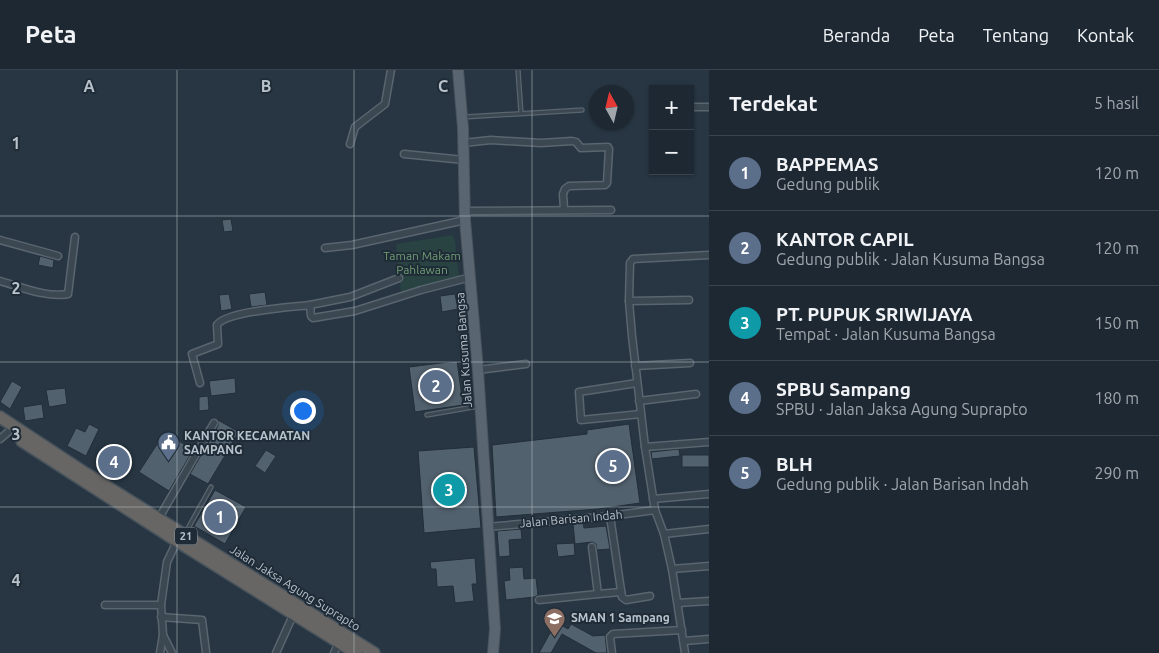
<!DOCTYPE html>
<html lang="id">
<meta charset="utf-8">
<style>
:root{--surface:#1d2832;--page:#2a343e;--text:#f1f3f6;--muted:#a0a6ac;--line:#3b444d;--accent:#8bbbb9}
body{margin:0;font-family:Ubuntu,sans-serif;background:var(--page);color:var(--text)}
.controls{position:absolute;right:15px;top:15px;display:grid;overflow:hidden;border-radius:0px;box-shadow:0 1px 4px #0004}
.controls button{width:45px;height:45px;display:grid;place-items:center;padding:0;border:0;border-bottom:1px solid var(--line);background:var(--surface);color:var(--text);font:25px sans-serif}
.compass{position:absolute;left:589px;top:15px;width:45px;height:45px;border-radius:50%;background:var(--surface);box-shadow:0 1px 4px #0004;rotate:352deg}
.you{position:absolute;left:302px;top:340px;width:18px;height:18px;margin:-12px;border:4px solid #fff;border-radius:50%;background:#1a73e8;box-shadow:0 0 0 8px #1a73e833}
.badge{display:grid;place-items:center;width:32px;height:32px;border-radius:50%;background:var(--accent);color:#fff;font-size:16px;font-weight:700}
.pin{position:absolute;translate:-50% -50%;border:2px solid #fff;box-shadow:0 1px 5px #0006}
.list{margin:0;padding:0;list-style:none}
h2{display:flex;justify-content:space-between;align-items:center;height:65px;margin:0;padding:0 20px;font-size:21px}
h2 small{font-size:16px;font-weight:400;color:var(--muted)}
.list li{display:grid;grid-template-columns:32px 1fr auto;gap:15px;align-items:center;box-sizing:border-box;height:75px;padding:0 20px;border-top:1px solid var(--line)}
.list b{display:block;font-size:19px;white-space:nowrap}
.list p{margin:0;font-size:16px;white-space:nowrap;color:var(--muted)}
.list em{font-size:16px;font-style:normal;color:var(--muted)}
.map{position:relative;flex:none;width:709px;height:583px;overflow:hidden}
header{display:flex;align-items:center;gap:30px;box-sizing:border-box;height:70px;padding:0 25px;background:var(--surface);border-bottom:1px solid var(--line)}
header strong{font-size:24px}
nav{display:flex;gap:28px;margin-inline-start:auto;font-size:18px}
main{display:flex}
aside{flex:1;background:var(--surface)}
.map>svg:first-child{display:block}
.green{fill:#294242}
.building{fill:#52616e;stroke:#222e39}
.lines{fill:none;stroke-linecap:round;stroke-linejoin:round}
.service-casing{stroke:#59656f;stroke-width:5.5}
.minor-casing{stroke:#59656f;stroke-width:9}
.primary-casing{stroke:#48535e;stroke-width:12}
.trunk-casing{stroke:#46525c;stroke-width:14}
.service{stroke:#3b4751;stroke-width:3}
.minor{stroke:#3b4751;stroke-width:6}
.primary{stroke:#596671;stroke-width:10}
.trunk{stroke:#686664;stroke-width:11}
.grid{fill:none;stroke:#b8c2cb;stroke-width:1;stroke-opacity:0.55}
.labels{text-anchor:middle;stroke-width:4;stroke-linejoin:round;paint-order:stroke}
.shield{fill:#1f2c37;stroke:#8a959f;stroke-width:1}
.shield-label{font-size:11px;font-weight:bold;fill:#b8c2cb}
.park-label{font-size:12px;fill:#6f9c73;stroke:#1f2c37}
.street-label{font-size:12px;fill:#b8c2cb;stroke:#1f2c37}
.poi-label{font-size:12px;font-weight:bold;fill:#b8c2cb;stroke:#1f2c37;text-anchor:start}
.grid-label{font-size:16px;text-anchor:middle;font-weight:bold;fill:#b8c2cb;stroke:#1f2c37;stroke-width:4;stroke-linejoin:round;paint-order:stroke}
</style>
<header>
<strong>Peta</strong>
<nav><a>Beranda</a><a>Peta</a><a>Tentang</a><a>Kontak</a></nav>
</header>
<main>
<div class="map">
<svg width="709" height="583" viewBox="0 0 709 583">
<rect width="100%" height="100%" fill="#273642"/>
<!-- green -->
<path class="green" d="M453,165L455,171L459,207L401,222L396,174Z"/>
<!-- building -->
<g class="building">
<path d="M231,149L233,161L224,162L222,150Z"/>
<path d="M40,186L54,190L53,198L38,195Z"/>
<path d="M265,222L267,235L251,237L249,224Z"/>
<path d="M229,224L232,239L221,241L219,225Z"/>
<path d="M455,224L458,239L442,242L440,226Z"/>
<path d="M457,291L463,335L415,342L409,297Z"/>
<path d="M235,308L236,323L211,326L209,311Z"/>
<path d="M12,311L22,317L10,339L0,332Z"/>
<path d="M65,318L67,334L49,337L46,320Z"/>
<path d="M208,326L209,340L199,341V327Z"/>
<path d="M42,334L44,348L25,351L23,337Z"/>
<path d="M218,350L239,362L208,414L190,404L218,356Z"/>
<path d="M89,354L99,359L86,386L67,376L76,358L85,362Z"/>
<path d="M629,354L640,433L598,439L496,447L492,375L587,364V360Z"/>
<path d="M165,362L193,380L169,421L139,402Z"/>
<path d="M474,377L481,458L424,463L418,381Z"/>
<path d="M679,379L680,386L652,389L651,382Z"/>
<path d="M266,380L276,386L265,403L255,396Z"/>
<rect x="682" y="385" width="27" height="12"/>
<path d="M215,420L246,437L225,474L194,456Z"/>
<path d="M583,453L584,458L606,456L610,479L597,480L596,474L592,472L575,474L573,454Z"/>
<path d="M521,459L522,469L509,470L510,486L499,487L497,461Z"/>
<path d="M574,473L575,485L558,487L556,474Z"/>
<path d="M475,488L477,514H472L474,531L455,533L453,516L437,517L436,499H431L430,492Z"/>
<path d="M523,497L524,509L536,508L538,525L535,527L506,530L504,511L510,510L509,498Z"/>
<path d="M556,552L568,559L571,554L593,566L605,565L607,583H596L562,564L551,583H539Z"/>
</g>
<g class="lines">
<defs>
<g id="service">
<path d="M518,0L521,43"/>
<path d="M464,47L582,40"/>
<path d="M427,345L479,336"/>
<path d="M186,462L211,417"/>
</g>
<g id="minor">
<path d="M690,37H709"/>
<path d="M463,73L491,70L541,73L572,71L576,72L581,78L608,77L609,79L607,113L605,115L569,116L565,119L563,124L564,139"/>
<path d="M350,74L355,57L385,34L391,0"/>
<path d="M404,84L464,90"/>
<path d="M465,141L611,140"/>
<path d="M0,170L58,186"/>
<path d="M325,178L352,175L465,150"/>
<path d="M0,211C21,217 47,228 68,224L75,167"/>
<path d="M629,231L689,230"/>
<path d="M310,235L350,227L399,208"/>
<path d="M635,296L690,293"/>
<path d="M478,300L526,294"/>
<path d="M200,313L192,284L218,274L217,255C226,241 292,237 310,235L311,246L313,248L355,241L421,220L471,207"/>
<path d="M637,313L579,322L581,350L641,344"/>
<path d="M639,331L696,324"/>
<path d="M0,369L8,362"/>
<path d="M645,377L709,372"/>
<path d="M653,429L709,424"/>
<path d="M610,446L622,527L626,530L650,526"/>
<path d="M159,448L214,353"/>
<path d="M487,457L610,446L655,440"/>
<path d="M664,464L709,459"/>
<path d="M592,477L598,524L621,522"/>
<path d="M672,499L709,496"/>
<path d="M539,530L598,524"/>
<path d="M678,533L709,531"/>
<path d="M105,535H161"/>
<path d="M161,547L202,550L206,582"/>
<path d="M684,571L709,569"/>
<path d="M160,583L163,565"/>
<path d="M172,583L163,565L161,535L167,492L177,471"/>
<path d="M276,583L294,543"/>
<path d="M334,583L339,572"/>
<path d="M612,583L610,567L613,564L682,560"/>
<path d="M685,583L672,499L664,464L655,440L645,377L632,266L629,231L630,193L633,189L709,185"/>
</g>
<path id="primary" d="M458,0L463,58L465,150L478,300L495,559L493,583"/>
<g id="trunk">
<path d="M0,347L85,403L374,583"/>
<path d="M22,371L177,471L356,583"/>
</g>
</defs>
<!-- service casing -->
<use href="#service" class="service-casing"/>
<!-- minor casing -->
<use href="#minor" class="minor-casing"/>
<!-- primary casing -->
<use href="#primary" class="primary-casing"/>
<!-- trunk casing -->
<use href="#trunk" class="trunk-casing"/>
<!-- service -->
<use href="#service" class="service"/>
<!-- minor -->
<use href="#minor" class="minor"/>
<!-- primary -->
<use href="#primary" class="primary"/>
<!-- trunk -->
<use href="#trunk" class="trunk"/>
</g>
<!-- grid -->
<path class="grid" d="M177,0V583M354,0V583M532,0V583M0,146H709M0,292H709M0,437H709"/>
<!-- icons -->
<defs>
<symbol id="civic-pin" viewBox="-11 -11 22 30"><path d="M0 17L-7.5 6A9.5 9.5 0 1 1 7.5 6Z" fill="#5c6f8a" stroke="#1f2c37"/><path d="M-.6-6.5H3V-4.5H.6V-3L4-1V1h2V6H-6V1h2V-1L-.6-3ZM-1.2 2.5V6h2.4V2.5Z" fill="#fff"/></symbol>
<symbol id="school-pin" viewBox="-11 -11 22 30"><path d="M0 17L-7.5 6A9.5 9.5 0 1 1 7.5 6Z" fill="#8d6e63" stroke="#1f2c37"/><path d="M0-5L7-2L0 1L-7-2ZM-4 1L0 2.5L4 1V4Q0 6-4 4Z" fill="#fff"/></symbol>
</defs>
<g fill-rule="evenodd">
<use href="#civic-pin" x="156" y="360" width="25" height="34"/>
<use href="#school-pin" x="542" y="536" width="25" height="34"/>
</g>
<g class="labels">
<!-- shield labels -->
<rect class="shield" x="175" y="457.5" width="22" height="17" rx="4"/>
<g class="shield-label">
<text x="186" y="470">21</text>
</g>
<!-- park labels -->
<g class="park-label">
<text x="422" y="190">Taman Makam<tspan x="422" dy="14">Pahlawan</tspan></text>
</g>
<!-- street labels -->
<g class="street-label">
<text transform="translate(464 280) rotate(-94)" y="4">Jalan Kusuma Bangsa</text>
<text transform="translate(571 449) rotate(-5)" y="4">Jalan Barisan Indah</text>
<text transform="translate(295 518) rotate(32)" y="4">Jalan Jaksa Agung Suprapto</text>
</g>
<!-- poi labels -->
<g class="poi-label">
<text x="184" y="370">KANTOR KECAMATAN<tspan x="184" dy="14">SAMPANG</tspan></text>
<text x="571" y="552">SMAN 1 Sampang</text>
</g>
</g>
<g class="grid-label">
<text x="89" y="22">A</text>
<text x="266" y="22">B</text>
<text x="443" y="22">C</text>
<text x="16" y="79">1</text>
<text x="16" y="224">2</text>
<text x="16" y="370">3</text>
<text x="16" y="516">4</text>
</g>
</svg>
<div class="controls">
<button>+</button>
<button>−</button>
</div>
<svg class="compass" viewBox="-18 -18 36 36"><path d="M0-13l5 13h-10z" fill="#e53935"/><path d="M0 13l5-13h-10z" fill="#a0a6ac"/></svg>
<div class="you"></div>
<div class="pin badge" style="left:220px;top:447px;background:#5c6f8a">1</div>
<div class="pin badge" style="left:436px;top:316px;background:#5c6f8a">2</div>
<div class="pin badge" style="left:449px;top:420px;background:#0f9aa8">3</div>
<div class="pin badge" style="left:114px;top:392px;background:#5c6f8a">4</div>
<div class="pin badge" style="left:613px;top:396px;background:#5c6f8a">5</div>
</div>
<aside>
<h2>Terdekat<small>5 hasil</small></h2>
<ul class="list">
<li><span class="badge" style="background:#5c6f8a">1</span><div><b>BAPPEMAS</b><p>Gedung publik</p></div><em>120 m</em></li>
<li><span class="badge" style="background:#5c6f8a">2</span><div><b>KANTOR CAPIL</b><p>Gedung publik · Jalan Kusuma Bangsa</p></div><em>120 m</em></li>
<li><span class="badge" style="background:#0f9aa8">3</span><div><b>PT. PUPUK SRIWIJAYA</b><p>Tempat · Jalan Kusuma Bangsa</p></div><em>150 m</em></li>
<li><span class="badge" style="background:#5c6f8a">4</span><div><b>SPBU Sampang</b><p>SPBU · Jalan Jaksa Agung Suprapto</p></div><em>180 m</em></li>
<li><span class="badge" style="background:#5c6f8a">5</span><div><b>BLH</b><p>Gedung publik · Jalan Barisan Indah</p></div><em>290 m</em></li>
</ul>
</aside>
</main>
